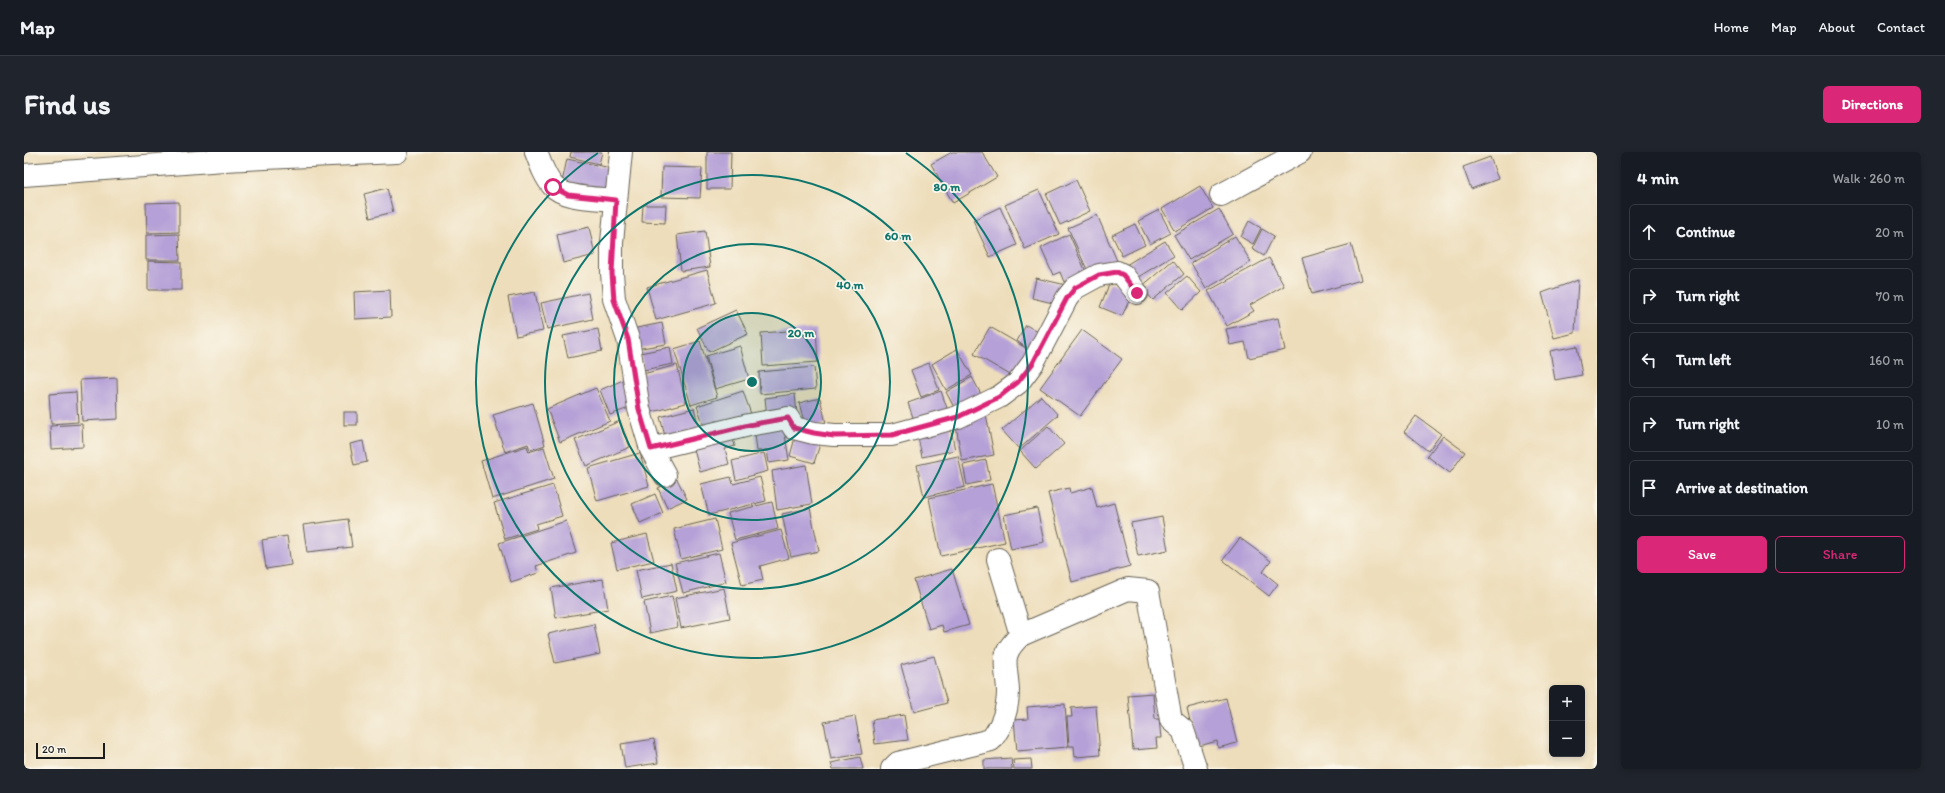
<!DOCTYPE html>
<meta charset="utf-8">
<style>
:root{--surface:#171b24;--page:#20242c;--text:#f1f3f6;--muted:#9ea1a6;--line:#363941;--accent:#db2777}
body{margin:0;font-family:Itim,sans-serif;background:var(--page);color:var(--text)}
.controls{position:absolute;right:12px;bottom:12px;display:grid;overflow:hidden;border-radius:6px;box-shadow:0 2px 6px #0003}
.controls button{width:36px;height:36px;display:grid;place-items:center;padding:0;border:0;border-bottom:1px solid var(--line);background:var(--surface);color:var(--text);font:20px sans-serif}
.scale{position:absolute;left:12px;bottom:10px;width:69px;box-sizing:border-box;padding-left:4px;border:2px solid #1c1c1c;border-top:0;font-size:11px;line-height:14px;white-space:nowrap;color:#1c1c1c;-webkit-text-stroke:3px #fbf7ec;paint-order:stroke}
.stop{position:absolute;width:12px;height:12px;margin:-9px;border:3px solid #db2777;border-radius:50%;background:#fff}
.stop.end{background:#db2777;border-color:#fff;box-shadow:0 1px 4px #0008}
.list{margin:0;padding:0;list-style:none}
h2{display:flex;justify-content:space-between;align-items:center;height:52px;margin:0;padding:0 16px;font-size:17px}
h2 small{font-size:13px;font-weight:400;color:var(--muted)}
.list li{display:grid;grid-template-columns:26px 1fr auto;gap:12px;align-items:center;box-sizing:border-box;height:56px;margin:0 8px 8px;padding:0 8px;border:1px solid var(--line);border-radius:6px}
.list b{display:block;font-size:15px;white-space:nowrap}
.list em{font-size:13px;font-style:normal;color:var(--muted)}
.actions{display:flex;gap:8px;padding:12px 16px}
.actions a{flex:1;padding:9px 0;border:1px solid var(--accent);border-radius:6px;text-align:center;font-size:14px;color:var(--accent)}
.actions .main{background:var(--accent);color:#fff}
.icon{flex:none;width:22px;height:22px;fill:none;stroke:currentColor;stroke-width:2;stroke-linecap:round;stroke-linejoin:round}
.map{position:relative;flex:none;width:1573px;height:617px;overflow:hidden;border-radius:6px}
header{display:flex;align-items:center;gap:24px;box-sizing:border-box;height:56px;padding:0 20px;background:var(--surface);border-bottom:1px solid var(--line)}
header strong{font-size:19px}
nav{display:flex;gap:22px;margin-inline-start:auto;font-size:14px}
.intro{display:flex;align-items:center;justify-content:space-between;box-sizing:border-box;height:96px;padding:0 24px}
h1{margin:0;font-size:28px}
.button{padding:10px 18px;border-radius:6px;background:var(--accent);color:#fff;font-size:14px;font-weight:700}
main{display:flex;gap:24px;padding:0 24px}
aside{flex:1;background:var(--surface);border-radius:6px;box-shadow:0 2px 6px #0003}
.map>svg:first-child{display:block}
.building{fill:#b5a0d7}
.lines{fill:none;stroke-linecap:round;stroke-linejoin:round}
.street-casing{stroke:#656053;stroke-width:24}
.street{stroke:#fff;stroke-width:22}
.route{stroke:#db2777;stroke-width:5}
.ring{fill:none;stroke:#0f766e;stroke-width:2}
.centre{fill:#0f766e;stroke:#fbf7ec;stroke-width:2}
.ring-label{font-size:12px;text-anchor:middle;font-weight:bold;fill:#0f766e;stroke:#fbf7ec;stroke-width:3.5;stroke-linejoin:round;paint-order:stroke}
</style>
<header>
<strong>Map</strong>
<nav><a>Home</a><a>Map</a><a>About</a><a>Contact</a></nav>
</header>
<div class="intro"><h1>Find us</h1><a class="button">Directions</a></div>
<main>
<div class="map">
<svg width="1573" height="617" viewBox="0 0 1573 617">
<rect width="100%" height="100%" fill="#fbf7ec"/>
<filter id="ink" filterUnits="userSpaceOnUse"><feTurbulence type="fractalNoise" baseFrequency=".025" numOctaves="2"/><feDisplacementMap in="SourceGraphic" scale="8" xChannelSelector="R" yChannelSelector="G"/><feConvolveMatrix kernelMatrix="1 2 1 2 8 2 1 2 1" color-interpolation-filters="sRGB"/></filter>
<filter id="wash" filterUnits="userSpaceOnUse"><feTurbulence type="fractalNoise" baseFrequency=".012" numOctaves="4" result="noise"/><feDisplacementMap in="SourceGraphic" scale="16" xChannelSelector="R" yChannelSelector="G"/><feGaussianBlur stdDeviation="0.9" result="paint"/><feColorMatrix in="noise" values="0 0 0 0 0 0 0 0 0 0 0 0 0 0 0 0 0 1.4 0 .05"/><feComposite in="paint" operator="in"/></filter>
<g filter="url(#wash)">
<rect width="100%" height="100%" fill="#edddba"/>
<g id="blocks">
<!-- building -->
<g class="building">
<path d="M547,0H578L575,12L546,5Z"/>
<path d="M683,0H707L706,37H683Z"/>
<path d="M928,0H958L973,25L929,51L907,12Z"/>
<path d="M1466,5L1474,27L1447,37L1439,15Z"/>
<path d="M543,7L587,16L580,45L537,35Z"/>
<path d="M638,15L678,16L676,46L637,45Z"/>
<path d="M1052,28L1066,59L1036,73L1022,42Z"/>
<path d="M1176,34L1189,56L1151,79L1138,57Z"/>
<path d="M363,36L369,60L346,66L340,42Z"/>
<path d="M1015,38L1035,82L1001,97L981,53Z"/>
<path d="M155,50V80L123,81L122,51Z"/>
<path d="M619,53H642L641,71L618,70Z"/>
<path d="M976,55L993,93L966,105L949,68Z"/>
<path d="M1195,57L1209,82L1165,108L1150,83Z"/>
<path d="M1135,58L1147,81L1126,92L1114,69Z"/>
<path d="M1073,63L1094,111L1066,124L1044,76Z"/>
<path d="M1225,69L1237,76L1229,92L1217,85Z"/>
<path d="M1111,72L1121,93L1098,104L1088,83Z"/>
<path d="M565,75L571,103L539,111L533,83Z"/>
<path d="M1238,77L1250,84L1240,104L1228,97Z"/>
<path d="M681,79L686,115L657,119L653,83Z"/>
<path d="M155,82L156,108H122V83Z"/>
<path d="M1045,82L1062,120L1040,130L1036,120L1029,123L1017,96Z"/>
<path d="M1211,84L1227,110L1182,137L1167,111Z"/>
<path d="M1141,89L1150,103L1111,127L1102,113Z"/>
<path d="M1327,92L1337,128L1288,142L1278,106Z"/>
<path d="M1245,106L1260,134L1226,153L1230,159L1203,174L1184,139Z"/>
<path d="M1149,108L1160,122L1129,148L1117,135Z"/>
<path d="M124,109L157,110V138H124Z"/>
<path d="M683,118L692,151L632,168L623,135Z"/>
<path d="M1163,124L1177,140L1158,158L1143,141Z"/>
<path d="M1012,126L1042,133L1037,153L1008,146Z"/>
<path d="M1554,128L1551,181L1530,186L1518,141Z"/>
<path d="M1086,130L1109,140L1098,164L1076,155Z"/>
<path d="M366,138L367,165L331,167L330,140Z"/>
<path d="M511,140L519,179L492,184L484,145Z"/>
<path d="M564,141L569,167L523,177L517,151Z"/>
<path d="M712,158L724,182L685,200L673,176Z"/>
<path d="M1254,166L1261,198L1225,206L1221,190L1206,193L1202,177Z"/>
<path d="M638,171L642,192L612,197L608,177Z"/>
<path d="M1002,173L1021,184L993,227L950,202L966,175L1002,196L993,189Z"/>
<path d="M574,177L578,199L544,206L539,184Z"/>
<path d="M792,177L794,210L739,214L737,181Z"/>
<path d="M1058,178L1098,207L1056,264L1016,236Z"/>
<path d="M676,189L693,245L667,253L650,197Z"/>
<path d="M716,194L725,227L691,237L682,204Z"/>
<path d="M1553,194L1558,223L1531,228L1526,199Z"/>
<path d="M646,195L649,212L620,218L616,201Z"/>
<path d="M933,197L948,223L922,238L908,212Z"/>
<path d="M905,211L915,238L897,245L887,218Z"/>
<path d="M653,213L662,251L621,262L611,224Z"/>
<path d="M790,215L792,237L736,242L735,220Z"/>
<path d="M948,225L960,248L934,263L922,240Z"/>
<path d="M93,226L94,267L58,269L56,228Z"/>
<path d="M599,228L610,254L586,263L576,238Z"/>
<path d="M572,236L586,269L536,290L523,257Z"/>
<path d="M719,239L727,262L681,277L673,254Z"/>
<path d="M917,239L925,262L892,274L884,251Z"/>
<path d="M52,240L54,270L27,272L25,242Z"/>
<path d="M771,242L773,262L743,265L741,246Z"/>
<path d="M1017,244L1034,263L995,297L978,278Z"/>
<path d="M796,246L802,271L782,277L775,251Z"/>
<path d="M509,251L521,293L506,298L504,292L481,300L469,263Z"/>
<path d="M670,256L676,279L642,288L636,265Z"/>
<rect x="320" y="260" width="13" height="13"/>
<path d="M962,262L970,303L938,309L931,268Z"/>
<path d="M1392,264L1417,282L1404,299L1380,280Z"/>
<path d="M596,269L606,295L562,314L551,288Z"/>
<path d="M759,270L765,308L745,311L743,298L733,299L730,274Z"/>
<path d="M58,272L59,295L27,297L26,274Z"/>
<path d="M926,274L931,298L898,305L893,280Z"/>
<path d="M1024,274L1040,292L1012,317L996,299Z"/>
<path d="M707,280L711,294L701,297L705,312L676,320L668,290Z"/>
<path d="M772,282L797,289L790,311L766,304Z"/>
<path d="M1419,284L1441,300L1426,321L1403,304Z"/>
<path d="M339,289L343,310L330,313L326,292Z"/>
<path d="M503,294L505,300L520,295L530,327L468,347L457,309Z"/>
<path d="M616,301L625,334L573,349L564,316Z"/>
<path d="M740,301L744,319L712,328L708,309Z"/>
<path d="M934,304L941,335L900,345L893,313Z"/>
<path d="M962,308L966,328L943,333L939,313Z"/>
<path d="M782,313L788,352L753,358L748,319Z"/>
<path d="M707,325L709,332L736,325L742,349L685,363L677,332Z"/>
<path d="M653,327L663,347L643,356L634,336Z"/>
<path d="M968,332L981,390L917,404L905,346Z"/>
<path d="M529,333L538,364L512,372L513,377L481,387L470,351Z"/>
<path d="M1068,335L1073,356L1090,351L1106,414L1048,430L1024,341L1045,336L1046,341Z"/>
<path d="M631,342L639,361L616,371L608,352Z"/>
<path d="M748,350L754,377L711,388L704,361Z"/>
<path d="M786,356L795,399L767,405L758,362Z"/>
<path d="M1013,356L1020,390L987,397L980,363Z"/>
<path d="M1138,365L1144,398L1114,404L1107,371Z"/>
<path d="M324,367L328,395L283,400L279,373Z"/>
<path d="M691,367L698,397L657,407L650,377Z"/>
<path d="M542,369L552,401L512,414L514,421L487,430L475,391Z"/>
<path d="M757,378L765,406L736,414L739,428L718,433L707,391Z"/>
<path d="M623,382L630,409L593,417L587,391Z"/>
<path d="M263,384L267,413L242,417L238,388Z"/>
<path d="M1216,386L1247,409L1239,420L1254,432L1245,444L1199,408Z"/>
<path d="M695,401L702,430L659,441L651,411Z"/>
<path d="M647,411L653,439L618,447L612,418Z"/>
<path d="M928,417L945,473L920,480L918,473L905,477L890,428Z"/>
<path d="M579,427L584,457L532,466L527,436Z"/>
<path d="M700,436L706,466L657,476L651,446Z"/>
<path d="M648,444L654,475L626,481L620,450Z"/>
<path d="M570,472L576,502L531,511L524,482Z"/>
<path d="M910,504L923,551L890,560L877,513Z"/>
<path d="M1129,541L1131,567H1135L1137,586H1132L1133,596L1109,598L1104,543Z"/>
<path d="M1202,546L1213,591L1194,596L1193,589L1172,595L1163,556Z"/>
<path d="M1041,552L1044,595L993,599L990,568L1004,567L1003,555Z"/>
<path d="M1072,554L1076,603L1051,605L1050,594H1045L1043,565H1048L1047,556Z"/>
<path d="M880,563L884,588L851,592L848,568Z"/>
<path d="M831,564L838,602L807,607L800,570Z"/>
<path d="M630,587L634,611L601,616L597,592Z"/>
<path d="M836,605L839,617H809L807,611Z"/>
<path d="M987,606L988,617H960V608Z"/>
<path d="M1007,607L1008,617H990L989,608Z"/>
</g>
</g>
</g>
<g filter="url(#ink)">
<use href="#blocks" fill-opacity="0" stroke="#656053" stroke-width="1"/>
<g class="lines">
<defs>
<g id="street">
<path d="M512,0C516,11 521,25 529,34C540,47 576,46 592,48"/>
<path d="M597,0L588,90V121L590,147L604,187L615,257L627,297L641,323"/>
<path d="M0,23L200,8L373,0"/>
<path d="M1197,43L1276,0"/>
<path d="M627,297L725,273L764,266L770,276L790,281L810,283H868L934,265L975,245L994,231L1009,211L1043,146L1051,136L1075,123L1093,120L1099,123L1113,141"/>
<path d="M974,407L997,483"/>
<path d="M868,617L874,611L967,588C978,574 984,557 984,539C983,512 974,504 997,483L1104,437L1124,439L1147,568L1159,578L1172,617"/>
</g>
</defs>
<!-- street casing -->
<use href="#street" class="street-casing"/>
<!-- street -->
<use href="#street" class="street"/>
</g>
</g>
<g class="lines" filter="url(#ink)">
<!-- route -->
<path class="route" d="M529,35L544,43L592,48L588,121L590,148L604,187L615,257L627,297L725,273L764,266L770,276L790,281L810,284L868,283L934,265L975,245L994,230L1009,211L1043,146L1051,136L1075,123L1093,120L1099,123L1113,141"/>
</g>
<!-- distance rings -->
<circle cx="728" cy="230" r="69" fill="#0f766e" fill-opacity=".12"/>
<g class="ring">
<circle cx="728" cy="230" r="69"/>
<circle cx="728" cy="230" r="138"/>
<circle cx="728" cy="230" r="207"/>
<path d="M882 1A276 276 0 1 1 574 1"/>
</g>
<circle cx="728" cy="230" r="6" class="centre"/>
<g class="ring-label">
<text x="923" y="39">80 m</text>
<text x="874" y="88">60 m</text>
<text x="826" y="137">40 m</text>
<text x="777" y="185">20 m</text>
</g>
</svg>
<div class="controls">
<button>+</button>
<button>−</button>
</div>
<div class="scale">20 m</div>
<div class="stop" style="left:529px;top:35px"></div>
<div class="stop end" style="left:1113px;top:141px"></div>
</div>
<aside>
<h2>4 min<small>Walk · 260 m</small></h2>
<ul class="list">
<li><svg class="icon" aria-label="ahead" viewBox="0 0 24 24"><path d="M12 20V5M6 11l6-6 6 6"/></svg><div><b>Continue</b></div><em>20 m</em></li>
<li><svg class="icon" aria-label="right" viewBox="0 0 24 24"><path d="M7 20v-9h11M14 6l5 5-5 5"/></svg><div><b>Turn right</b></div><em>70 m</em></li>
<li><svg class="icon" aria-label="left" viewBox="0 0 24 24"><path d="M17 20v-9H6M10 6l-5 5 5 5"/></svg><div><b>Turn left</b></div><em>160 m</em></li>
<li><svg class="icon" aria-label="right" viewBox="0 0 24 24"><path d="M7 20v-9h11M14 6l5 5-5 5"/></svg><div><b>Turn right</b></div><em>10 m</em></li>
<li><svg class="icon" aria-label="arrive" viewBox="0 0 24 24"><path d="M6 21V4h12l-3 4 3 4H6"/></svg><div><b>Arrive at destination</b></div></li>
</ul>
<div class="actions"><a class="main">Save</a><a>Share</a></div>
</aside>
</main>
